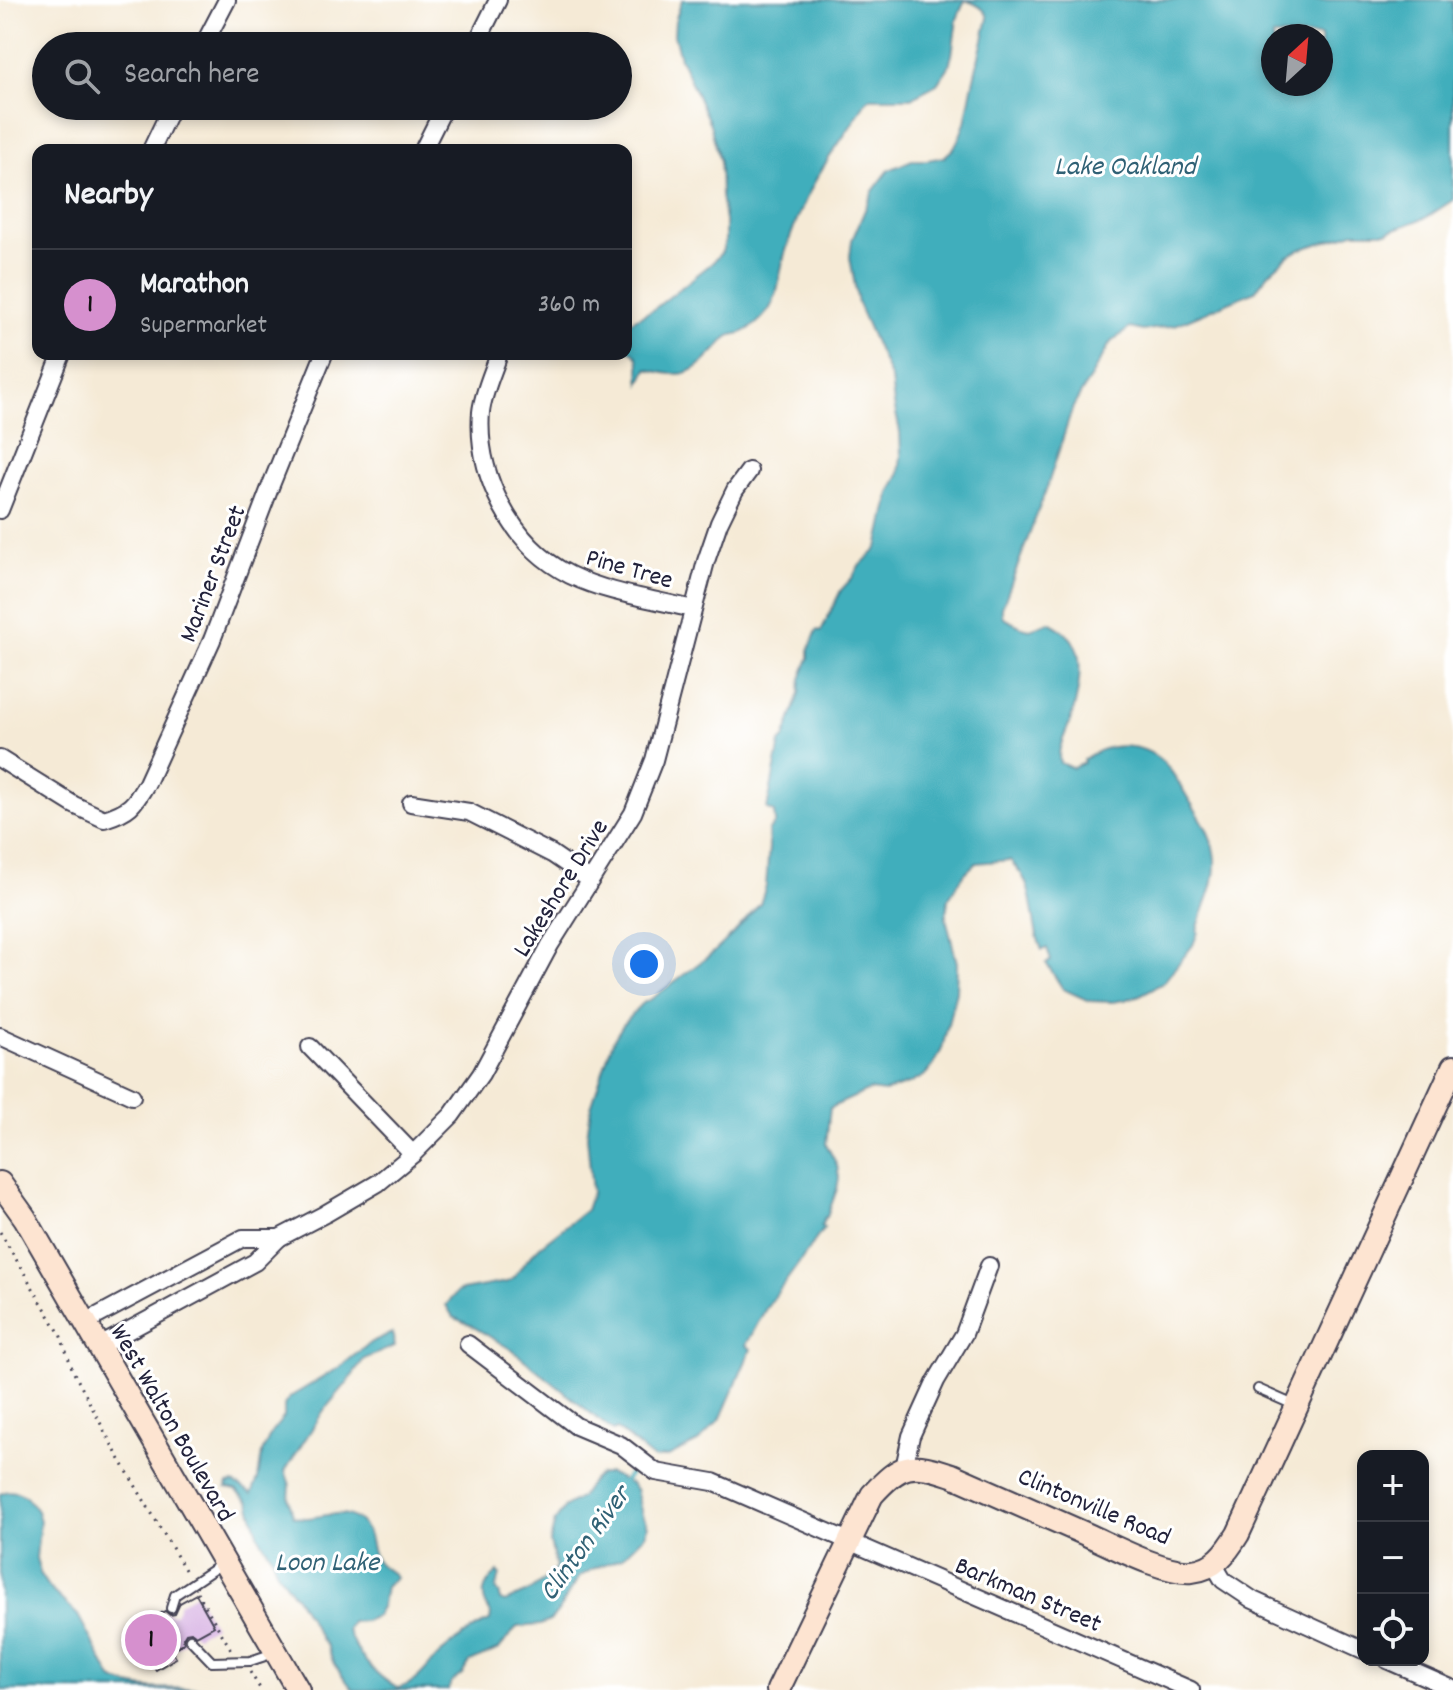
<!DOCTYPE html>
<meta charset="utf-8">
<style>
:root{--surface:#171b24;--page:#242831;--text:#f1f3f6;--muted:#9ea1a6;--line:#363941;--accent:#d690ce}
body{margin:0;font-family:Dekko,sans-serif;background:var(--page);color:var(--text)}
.controls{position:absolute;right:24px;bottom:24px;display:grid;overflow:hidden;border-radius:16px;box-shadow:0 4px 12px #0003}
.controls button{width:72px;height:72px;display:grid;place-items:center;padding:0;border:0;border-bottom:2px solid var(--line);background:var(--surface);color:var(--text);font:40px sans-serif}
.compass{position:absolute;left:1261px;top:24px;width:72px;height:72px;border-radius:50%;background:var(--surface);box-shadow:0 4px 12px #0003;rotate:26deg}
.you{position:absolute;left:644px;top:964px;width:28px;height:28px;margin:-20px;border:6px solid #fff;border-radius:50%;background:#1a73e8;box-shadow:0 0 0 12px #1a73e833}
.badge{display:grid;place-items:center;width:52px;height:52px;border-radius:50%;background:var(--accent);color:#111;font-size:26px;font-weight:700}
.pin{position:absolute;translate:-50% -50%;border:4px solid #fff;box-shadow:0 2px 8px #0006}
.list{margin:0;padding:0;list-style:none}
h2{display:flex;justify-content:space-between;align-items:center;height:104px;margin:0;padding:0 32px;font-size:34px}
h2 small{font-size:26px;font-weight:400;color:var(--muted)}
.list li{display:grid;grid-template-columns:52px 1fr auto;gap:24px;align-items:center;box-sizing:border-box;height:112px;padding:0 32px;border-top:2px solid var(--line)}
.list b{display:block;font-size:30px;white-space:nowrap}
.list p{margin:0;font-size:26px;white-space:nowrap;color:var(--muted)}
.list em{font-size:26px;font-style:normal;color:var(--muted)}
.icon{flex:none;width:44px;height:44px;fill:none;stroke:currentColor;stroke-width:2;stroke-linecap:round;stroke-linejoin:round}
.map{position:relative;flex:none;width:1453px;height:1690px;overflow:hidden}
.search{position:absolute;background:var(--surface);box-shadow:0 4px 12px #0003;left:32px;top:32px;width:600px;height:88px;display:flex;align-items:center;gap:20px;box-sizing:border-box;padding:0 28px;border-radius:44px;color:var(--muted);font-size:30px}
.panel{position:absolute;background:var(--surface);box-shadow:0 4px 12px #0003;left:32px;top:144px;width:600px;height:216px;border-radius:16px}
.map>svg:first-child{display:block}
.water{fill:#40aebc;stroke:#31687c;stroke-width:2;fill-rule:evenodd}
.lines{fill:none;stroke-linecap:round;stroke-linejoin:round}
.stream{stroke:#40aebc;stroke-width:5}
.building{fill:#d0a5df}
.lane-casing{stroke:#424052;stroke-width:12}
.street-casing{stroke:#424052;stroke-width:20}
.secondary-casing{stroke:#424052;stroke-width:26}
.path{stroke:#424052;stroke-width:3;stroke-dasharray:2 6;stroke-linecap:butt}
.lane{stroke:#fff;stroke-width:8}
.street{stroke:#fff;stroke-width:16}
.secondary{stroke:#fde4d1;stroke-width:22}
.labels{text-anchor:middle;stroke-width:6;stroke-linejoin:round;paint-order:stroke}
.street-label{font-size:26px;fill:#22223b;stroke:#fff}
.water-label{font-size:28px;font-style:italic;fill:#306175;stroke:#fff}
</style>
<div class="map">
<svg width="1453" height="1690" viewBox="0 0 1453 1690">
<rect width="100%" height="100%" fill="#fff"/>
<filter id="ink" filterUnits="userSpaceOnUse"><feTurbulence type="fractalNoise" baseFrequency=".0125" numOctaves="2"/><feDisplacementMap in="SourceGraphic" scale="16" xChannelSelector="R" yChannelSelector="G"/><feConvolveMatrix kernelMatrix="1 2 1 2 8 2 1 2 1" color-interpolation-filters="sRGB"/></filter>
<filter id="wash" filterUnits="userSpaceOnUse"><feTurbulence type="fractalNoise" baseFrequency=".006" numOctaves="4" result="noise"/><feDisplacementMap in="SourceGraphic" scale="32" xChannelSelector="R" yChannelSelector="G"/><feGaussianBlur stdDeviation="1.8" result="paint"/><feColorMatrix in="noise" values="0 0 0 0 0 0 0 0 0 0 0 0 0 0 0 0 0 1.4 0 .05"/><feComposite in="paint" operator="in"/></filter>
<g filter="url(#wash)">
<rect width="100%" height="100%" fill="#f5ead6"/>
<!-- water -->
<g class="water">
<path d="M682,0H1453V200L1427,217L1387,232H1354L1299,250L1287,257L1269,273L1255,291L1175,325L1143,331L1130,328L1111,342L1073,407L1047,487L1002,608V615L1005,619L1022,627L1030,629L1049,622C1060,628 1071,635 1076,647C1084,667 1077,702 1070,721C1066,735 1056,748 1060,763L1073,768L1084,763L1083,760C1107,742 1141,741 1163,762C1175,773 1182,789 1191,803C1203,821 1213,837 1215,859C1217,884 1203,907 1197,931L1198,932L1193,945L1163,983L1140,995L1125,1000L1112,1002L1089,1001L1063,989L1046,963L1051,961L1047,948L1042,950C1031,927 1035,897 1022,875C1019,870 1014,865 1010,860L976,863L965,873L948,899L946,918L957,963L956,991L942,1049L934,1065L924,1076L911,1083L885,1092L869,1090L830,1108L826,1144L837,1165L839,1178L837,1189L827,1217H825L821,1226L824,1228L765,1310L746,1345L751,1349L720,1420L698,1442L668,1457H662L654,1459L617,1429L613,1431L512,1350L470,1325L453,1317L446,1305L457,1292L462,1290L507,1282L514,1278L524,1263L539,1247L586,1210L592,1192L587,1136L591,1107L613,1041L624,1023L641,1004L653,998L714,952L734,933L760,904L766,886L769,847L768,831L775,823L774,812L767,809L780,743L784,739L800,693L801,679L809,658V650L817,630L821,631L841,590L853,577L858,567L876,550L879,544L890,493L899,474L901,456L900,432L894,404L891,379L858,304L850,257L852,240L873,191L889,170L912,160H927L944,157L953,149L958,141L965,123L972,87L988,18C986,8 974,3 965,0L957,19L952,55L948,68L937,84L911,98H870L866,101C851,129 829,154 814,183C802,206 791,232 784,257C779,275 779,294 769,310C762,319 752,329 741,333C734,335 730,334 725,340C696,370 691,382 647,369L640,384C637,371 645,352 626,350V322H629L653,310L712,263L722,252L725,241V221L721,196L720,162L710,124L680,58L674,35L675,21ZM1273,36H1321V84H1273Z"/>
<path d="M392,1333L395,1346L364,1359L348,1382L324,1410L285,1471L290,1485L289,1499L293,1516C313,1524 336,1505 356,1519C381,1536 359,1557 394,1574L396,1577L385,1587L382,1605L376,1616L365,1621L351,1622L347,1629C356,1654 375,1675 397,1688C418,1685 427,1665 441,1653C452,1644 478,1624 490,1621L491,1614C479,1597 482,1585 498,1572L500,1575L496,1589L500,1595V1600L505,1602L530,1591L553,1573L556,1567L550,1542L555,1521L565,1507L581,1497L591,1482L599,1475L609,1473L631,1484L636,1489L642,1515L648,1526L646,1534L622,1558L597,1567L579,1577L557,1613L550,1621L540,1625L517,1627L499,1649L470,1662L462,1674L452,1682L448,1690H353L334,1664L327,1646L321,1639L300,1603L276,1570L271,1555L259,1537L249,1502L236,1490L226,1488L228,1484L234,1483L252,1494L258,1479L262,1453L271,1433L284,1417V1405L290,1397L340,1367L371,1342Z"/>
<path d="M8,1491L17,1492L26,1496L37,1511L40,1521L36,1558L41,1576L49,1588L78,1615L112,1679C134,1690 161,1689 186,1688C201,1687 216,1689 231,1690H0V1494Z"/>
</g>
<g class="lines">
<!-- stream -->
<path class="stream" d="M625,1480L639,1462"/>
</g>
<g id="blocks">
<!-- building -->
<path class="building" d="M196,1594L214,1626L196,1636L191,1632L186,1633L183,1638L184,1643L171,1650L176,1658L156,1670L132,1630L165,1611L170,1615L175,1614L180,1603Z"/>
</g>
</g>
<g filter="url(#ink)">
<use href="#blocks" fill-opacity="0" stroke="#424052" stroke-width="2"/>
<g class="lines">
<defs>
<g id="lane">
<path d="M1258,1389L1294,1405"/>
<path d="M171,1608L175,1595L223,1563"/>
<path d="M190,1639L212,1662L250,1661L274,1653"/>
</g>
<g id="street">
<path d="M203,46L227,0"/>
<path d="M475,46L498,0"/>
<path d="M151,150L172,106"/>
<path d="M423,150L445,106"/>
<path d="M499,354C493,372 483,393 481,412C476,475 512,546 570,575C607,593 652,599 693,609"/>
<path d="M0,510L62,354"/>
<path d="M0,759L74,805L104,819C130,811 134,805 147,783L212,640L271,485L324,354"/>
<path d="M411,803L469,812L552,854L590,880"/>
<path d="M0,1036L132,1096"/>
<path d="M310,1047L413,1154"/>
<path d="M279,1238L325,1214L378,1183L413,1154L452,1115L481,1074L550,945L633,813L654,760L706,561L719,523L735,490L749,471"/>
<path d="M84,1323L243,1238H279L255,1262L98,1347"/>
<path d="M468,1344L576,1426L621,1445L656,1472L713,1482L1191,1690"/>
<path d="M904,1468L911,1436L936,1381L964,1334L989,1266"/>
<path d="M1213,1563L1223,1580L1253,1600L1363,1650"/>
<path d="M1387,1660L1453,1689"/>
</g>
<g id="secondary">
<path d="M0,1183L25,1218L298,1690"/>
<path d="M778,1690L872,1495C901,1463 911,1461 952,1475C997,1495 1043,1515 1088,1535C1113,1546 1165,1574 1192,1571C1215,1569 1227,1552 1238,1534L1453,1067"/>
</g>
</defs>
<!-- lane casing -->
<use href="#lane" class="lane-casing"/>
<!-- street casing -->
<use href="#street" class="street-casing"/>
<!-- secondary casing -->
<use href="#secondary" class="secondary-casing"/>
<!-- path -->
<g class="path">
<path d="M0,1232L60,1334L73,1371L115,1451L188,1575"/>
<path d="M197,1592L232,1651"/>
<path d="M250,1672L261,1690"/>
</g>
<!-- lane -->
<use href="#lane" class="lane"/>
<!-- street -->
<use href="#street" class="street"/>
<!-- secondary -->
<use href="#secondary" class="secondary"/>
</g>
</g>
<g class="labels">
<!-- street labels -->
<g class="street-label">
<text transform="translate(630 567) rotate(16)" y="9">Pine Tree</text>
<text transform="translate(211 573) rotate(-69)" y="9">Mariner Street</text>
<text transform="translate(559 887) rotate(-58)" y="9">Lakeshore Drive</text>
<text transform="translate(174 1422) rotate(60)" y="9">West Walton Boulevard</text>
<text transform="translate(1095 1505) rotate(23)" y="9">Clintonville Road</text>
<text transform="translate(1029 1593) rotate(23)" y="9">Barkman Street</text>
</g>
<!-- water labels -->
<g class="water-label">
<text x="1125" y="174">Lake Oakland</text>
<text transform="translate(583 1542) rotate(-54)" y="10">Clinton River</text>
<text x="327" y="1570">Loon Lake</text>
</g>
</g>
</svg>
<div class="controls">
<button>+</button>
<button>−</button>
<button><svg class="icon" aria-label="locate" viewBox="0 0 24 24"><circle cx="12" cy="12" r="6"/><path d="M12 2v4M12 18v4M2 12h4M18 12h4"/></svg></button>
</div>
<svg class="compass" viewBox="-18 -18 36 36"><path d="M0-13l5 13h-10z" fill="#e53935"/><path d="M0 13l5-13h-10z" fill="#9ea1a6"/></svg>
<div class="you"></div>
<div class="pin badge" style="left:151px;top:1640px">1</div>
<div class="search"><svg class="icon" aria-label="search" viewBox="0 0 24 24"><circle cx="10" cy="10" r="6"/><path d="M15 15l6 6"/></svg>Search here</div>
<section class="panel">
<h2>Nearby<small></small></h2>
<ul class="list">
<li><span class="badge">1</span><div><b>Marathon</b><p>Supermarket</p></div><em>360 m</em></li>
</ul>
</section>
</div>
